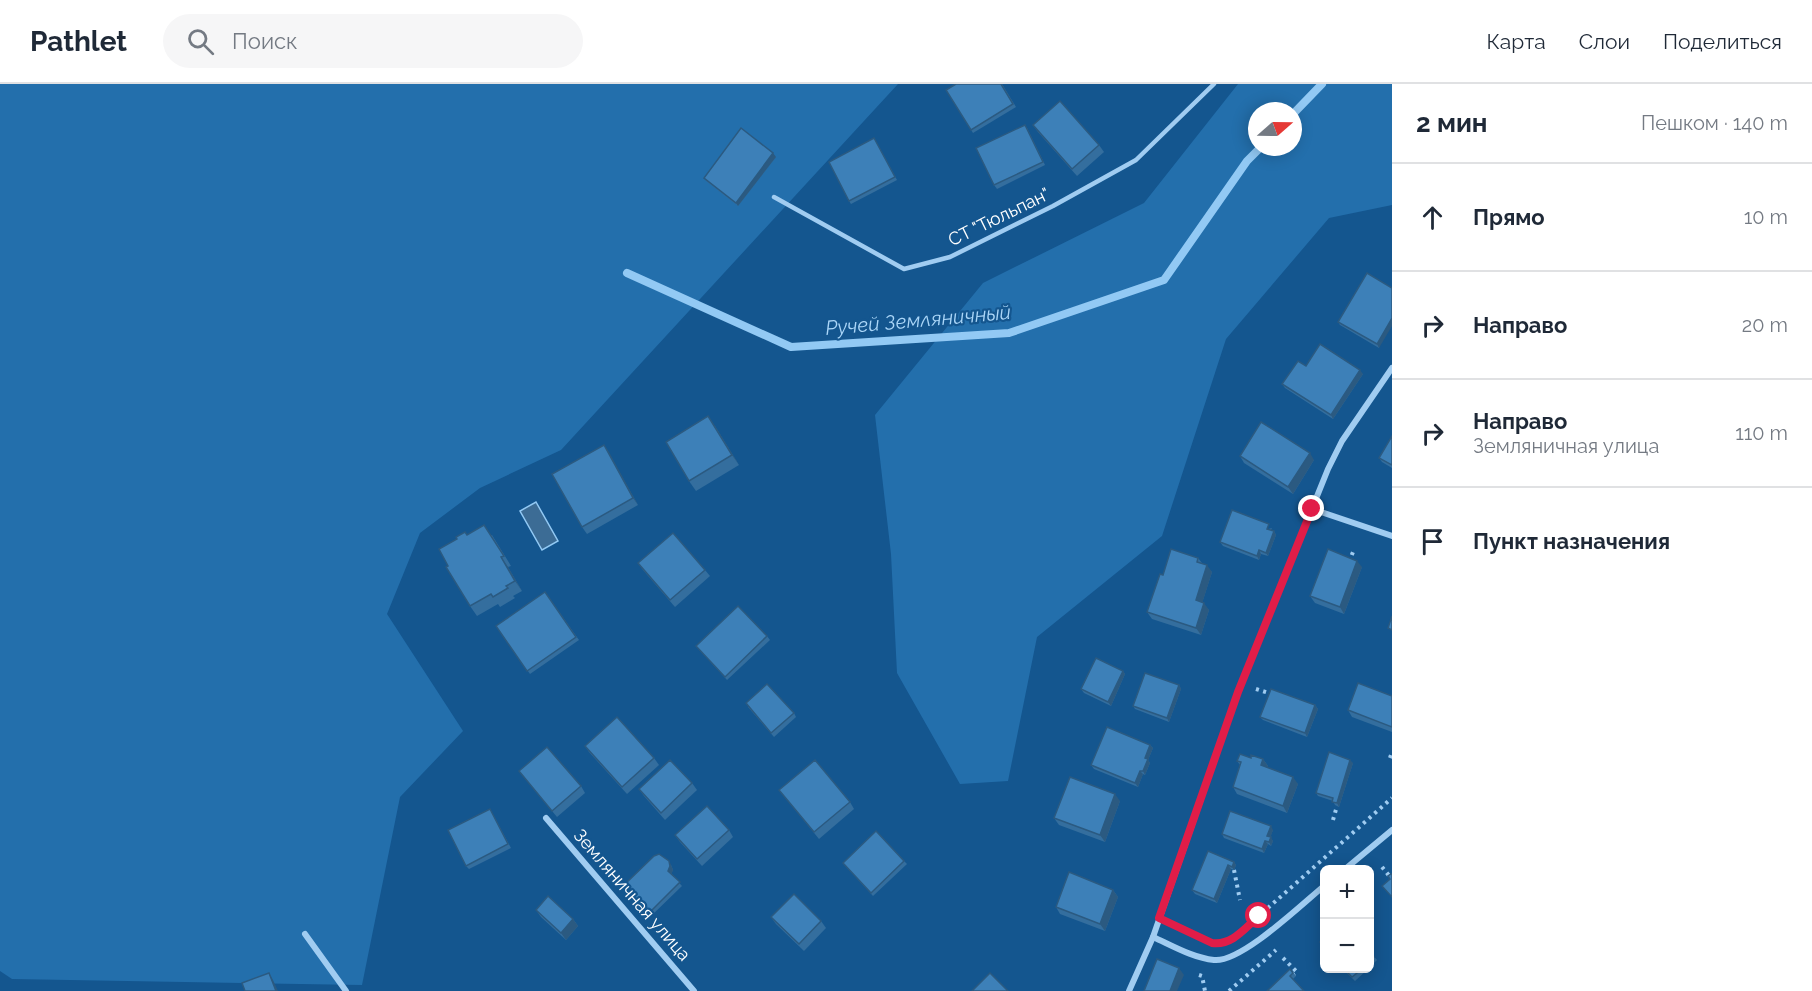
<!DOCTYPE html>
<html lang="ru">
<meta charset="utf-8">
<style>
:root{--surface:#fff;--page:#f6f6f7;--text:#1f2937;--muted:#747a83;--line:#e0e1e3}
body{margin:0;font-family:Raleway,sans-serif;background:var(--page);color:var(--text)}
.controls{position:absolute;right:18px;bottom:18px;display:grid;overflow:hidden;border-radius:9px;box-shadow:0 3px 15px #0003}
.controls button{width:54px;height:54px;display:grid;place-items:center;padding:0;border:0;border-bottom:2px solid var(--line);background:var(--surface);color:var(--text);font:30px sans-serif}
.compass{position:absolute;left:1248px;top:18px;width:54px;height:54px;border-radius:50%;background:var(--surface);box-shadow:0 3px 15px #0003;rotate:70deg}
.stop{position:absolute;width:18px;height:18px;margin:-14px;border:4px solid #e11d48;border-radius:50%;background:#fff}
.stop.end{background:#e11d48;border-color:#fff;box-shadow:0 2px 6px #0008}
.list{margin:0;padding:0;list-style:none}
h2{display:flex;justify-content:space-between;align-items:center;height:78px;margin:0;padding:0 24px;font-size:26px}
h2 small{font-size:20px;font-weight:400;color:var(--muted)}
.list li{display:grid;grid-template-columns:39px 1fr auto;gap:18px;align-items:center;box-sizing:border-box;height:108px;padding:0 24px;border-top:2px solid var(--line)}
.list b{display:block;font-size:22px;white-space:nowrap}
.list p{margin:0;font-size:20px;white-space:nowrap;color:var(--muted)}
.list em{font-size:20px;font-style:normal;color:var(--muted)}
.icon{flex:none;width:33px;height:33px;fill:none;stroke:currentColor;stroke-width:2;stroke-linecap:round;stroke-linejoin:round}
.map{position:relative;flex:none;width:1392px;height:907px;overflow:hidden}
header{display:flex;align-items:center;gap:36px;box-sizing:border-box;height:84px;padding:0 30px;background:var(--surface);border-bottom:2px solid var(--line)}
header strong{font-size:28px}
nav{display:flex;gap:33px;margin-inline-start:auto;font-size:21px}
.search{width:420px;height:54px;background:var(--page);display:flex;align-items:center;gap:15px;box-sizing:border-box;padding:0 21px;border-radius:33px;color:var(--muted);font-size:22px}
main{display:flex}
aside{flex:1;background:var(--surface)}
.map>svg:first-child{display:block}
.green{fill:#236fac;fill-rule:evenodd}
.water{fill:#3c6c95;stroke:#92c9f4;stroke-width:1.5}
.lines{fill:none;stroke-linecap:round;stroke-linejoin:round}
.stream{stroke:#92c9f4;stroke-width:8}
.path{stroke:#a0ccf1;stroke-width:4;stroke-dasharray:3 4.5;stroke-linecap:butt}
.service{stroke:#a0ccf1;stroke-width:4.5}
.minor{stroke:#a0ccf1;stroke-width:6}
.wall{fill:#346e9e}
.shaded-wall{fill:#2b5a81}
.building{fill:#3d80b8;stroke:#2b5a81;stroke-width:1.5}
.route{stroke:#e11d48;stroke-width:8}
.labels{text-anchor:middle;stroke-width:4.5;stroke-linejoin:round;paint-order:stroke}
.street-label{font-size:18px;fill:#fff;stroke:#14568f}
.water-label{font-size:20px;font-style:italic;fill:#abd6f8;stroke:#14568f}
</style>
<header>
<strong>Pathlet</strong>
<div class="search"><svg class="icon" aria-label="search" viewBox="0 0 24 24"><circle cx="10" cy="10" r="6"/><path d="M15 15l6 6"/></svg>Поиск</div>
<nav><a>Карта</a><a>Слои</a><a>Поделиться</a></nav>
</header>
<main>
<div class="map">
<svg width="1392" height="907" viewBox="0 0 1392 907">
<rect width="100%" height="100%" fill="#14568f"/>
<!-- green -->
<g class="green">
<path d="M0,0H898L561,366L480,404L420,449L387,530L463,647L400,713L362,901L12,895L0,887Z"/>
<path d="M1238,0H1392V121L1329,134L1226,255L1162,452L1037,553L1008,697L960,700L897,589L891,470L875,331L983,199L1144,119ZM1257,27H1293V63H1257Z"/>
</g>
<!-- water -->
<path class="water" d="M536,418L558,457L542,466L520,427Z"/>
<g class="lines">
<!-- stream -->
<g class="stream">
<path d="M1293,30L1322,0"/>
<path d="M627,189L791,263L1009,249L1164,196L1247,77L1261,63"/>
</g>
<!-- path -->
<g class="path">
<path d="M1349,478L1353,468"/>
<path d="M1256,605L1272,610"/>
<path d="M1390,674L1392,668"/>
<path d="M1333,736L1337,722"/>
<path d="M1382,783L1391,794"/>
<path d="M1234,786L1240,816"/>
<path d="M1251,839L1392,714"/>
<path d="M1172,840L1204,855"/>
<path d="M1283,874L1297,888L1294,890"/>
<path d="M1199,891L1202,892L1205,907"/>
<path d="M1229,907L1276,866"/>
</g>
<!-- service -->
<path class="service" d="M774,113L904,185L950,173L1053,122L1136,76L1214,0"/>
<!-- minor -->
<g class="minor">
<path d="M1312,425L1392,452"/>
<path d="M546,734L694,907"/>
<path d="M1344,786L1392,746"/>
<path d="M305,850L346,907"/>
<path d="M1153,853C1171,861 1193,874 1214,876C1241,879 1302,820 1324,802"/>
<path d="M1129,907L1153,853L1238,608L1328,385L1342,357L1392,284"/>
</g>
</g>
<!-- wall -->
<g class="wall">
<path d="M1002,0L1016,23L973,49L946,6Z"/>
<path d="M1033,41L1099,61L1104,68L1077,92L1038,48Z"/>
<path d="M1027,44L1045,81L997,105L994,101Z"/>
<path d="M874,54L897,96L851,120L849,117Z"/>
<path d="M776,73L738,122L706,97L704,94Z"/>
<path d="M1392,204L1379,264L1340,241L1338,238Z"/>
<path d="M1306,282L1363,290L1333,335L1285,304L1282,300Z"/>
<path d="M715,342L739,381L696,407L689,397Z"/>
<path d="M1392,352V384L1382,378L1379,374Z"/>
<path d="M604,361L638,421L587,450L582,443Z"/>
<path d="M1240,372L1314,376L1293,410L1244,379Z"/>
<path d="M1272,444L1271,446L1274,447L1276,451L1268,472L1261,470L1259,476L1223,462L1220,458Z"/>
<path d="M467,451H492L511,482L508,483L522,507L513,512L515,514L500,523L498,520L477,532L470,522L448,482Z"/>
<path d="M1198,474L1202,479L1212,488L1202,519L1209,526L1201,551L1152,535L1147,528L1163,491Z"/>
<path d="M638,479L705,486L710,492L675,523L643,486Z"/>
<path d="M1362,483L1344,530L1315,519L1310,512Z"/>
<path d="M545,508L579,556L530,590L496,542Z"/>
<path d="M767,552L770,556L727,596L696,562Z"/>
<path d="M1123,587L1125,590L1111,622L1084,609L1081,605Z"/>
<path d="M1179,601L1181,605L1169,638L1135,625L1133,622Z"/>
<path d="M1392,612V648L1352,633L1348,626Z"/>
<path d="M1315,621L1318,625L1307,653L1263,636L1260,633Z"/>
<path d="M748,623L794,629L796,633L774,653Z"/>
<path d="M1150,661L1153,664L1148,676L1150,679L1145,691L1143,690L1138,703L1094,685L1091,681Z"/>
<path d="M585,662L654,674L659,681L627,710L589,668Z"/>
<path d="M1251,674L1263,675L1268,682L1267,684L1298,700L1287,729L1237,710L1233,703L1240,681L1237,677Z"/>
<path d="M1353,679L1339,723L1335,721L1333,717L1318,712L1316,709Z"/>
<path d="M519,687L581,702L585,709L557,733Z"/>
<path d="M692,699L697,706L665,736L644,712L639,705Z"/>
<path d="M779,706L850,718L854,725L819,755Z"/>
<path d="M1120,717L1105,758L1059,741L1054,734Z"/>
<path d="M490,725L511,764L469,785L466,782Z"/>
<path d="M729,746L733,753L702,782L680,758L675,751Z"/>
<path d="M1273,746L1270,753L1273,757L1271,762L1268,760L1264,769L1224,754L1222,750Z"/>
<path d="M904,777L907,780L873,812L843,779Z"/>
<path d="M1234,778L1236,781L1234,786L1231,785L1217,819L1195,810L1192,806Z"/>
<path d="M671,781L673,786L671,790L682,802L650,833L622,803Z"/>
<path d="M1113,806L1118,813L1105,847L1060,830L1056,823Z"/>
<path d="M536,826L573,835L578,842L566,856L541,833Z"/>
<path d="M771,833L821,837L826,844L804,867L776,840Z"/>
<path d="M1370,868L1377,876L1370,883Z"/>
<path d="M1290,885L1296,892L1293,895L1267,907Z"/>
<path d="M1343,885H1368L1355,897Z"/>
</g>
<!-- shaded-wall -->
<g class="shaded-wall">
<path d="M773,69L776,73L738,122L736,119Z"/>
<path d="M1392,234V242L1379,264L1377,260Z"/>
<path d="M1360,286L1363,290L1333,335L1331,331Z"/>
<path d="M708,332L715,342L739,381L732,371Z"/>
<path d="M604,361L609,368L638,421L633,414Z"/>
<path d="M1310,369L1314,376L1293,410L1288,403Z"/>
<path d="M1274,447L1276,451L1268,472L1266,469Z"/>
<path d="M1259,466L1261,470L1259,476L1257,472Z"/>
<path d="M501,473L508,483L522,507L515,497Z"/>
<path d="M1357,477L1362,483L1344,530L1340,523Z"/>
<path d="M1207,481L1212,488L1201,523L1196,516Z"/>
<path d="M1204,519L1209,526L1201,551L1196,544Z"/>
<path d="M1123,587L1125,590L1111,622L1108,618Z"/>
<path d="M1179,601L1181,605L1169,638L1167,634Z"/>
<path d="M1315,621L1318,625L1307,653L1305,649Z"/>
<path d="M1150,661L1153,664L1148,676L1150,679L1145,691L1143,687L1145,674Z"/>
<path d="M1263,675L1268,682L1266,688L1261,681Z"/>
<path d="M1350,676L1353,679L1339,723L1337,719Z"/>
<path d="M1140,687L1143,690L1138,703L1135,699Z"/>
<path d="M1293,693L1298,700L1287,729L1283,722Z"/>
<path d="M1115,710L1120,717L1105,758L1100,751Z"/>
<path d="M1271,742L1273,746L1270,755L1267,752Z"/>
<path d="M1271,753L1273,757L1271,762L1269,758Z"/>
<path d="M1265,757L1268,760L1264,769L1262,765Z"/>
<path d="M669,777L671,781L673,786L671,791L668,787Z"/>
<path d="M1234,778L1236,781L1234,786L1232,783Z"/>
<path d="M1228,781L1231,785L1217,819L1214,815Z"/>
<path d="M1113,806L1118,813L1105,847L1100,840Z"/>
<path d="M573,835L578,842L566,856L561,849Z"/>
<path d="M1179,884L1184,891L1177,907H1170Z"/>
<path d="M269,889L273,896L278,907H276Z"/>
</g>
<!-- building -->
<g class="building">
<path d="M956,0H1001L1013,20L971,46L946,6Z"/>
<path d="M1060,17L1099,61L1072,85L1033,41Z"/>
<path d="M1025,41L1043,78L994,101L976,64Z"/>
<path d="M741,44L773,69L736,119L704,94Z"/>
<path d="M874,54L895,93L849,117L829,78Z"/>
<path d="M1367,189L1392,204V234L1377,260L1338,238Z"/>
<path d="M1320,260L1360,286L1331,331L1282,300L1298,277L1306,282Z"/>
<path d="M708,332L732,371L689,397L666,358Z"/>
<path d="M1261,338L1310,369L1288,403L1240,372Z"/>
<path d="M1392,352V381L1379,374Z"/>
<path d="M604,361L633,414L582,443L552,390Z"/>
<path d="M1232,426L1269,440L1267,445L1274,447L1266,469L1259,466L1257,472L1220,458Z"/>
<path d="M484,441L504,472L501,473L515,497L506,502L508,504L493,513L491,510L470,522L446,483L448,482L439,465L457,455L456,453L465,448L467,451Z"/>
<path d="M673,449L705,486L670,516L638,479Z"/>
<path d="M1171,465L1198,474L1197,478L1207,481L1196,516L1204,519L1196,544L1147,528L1160,490L1163,491Z"/>
<path d="M1328,465L1357,477L1340,523L1310,512Z"/>
<path d="M545,508L576,553L527,587L496,542Z"/>
<path d="M738,522L767,552L725,593L696,562Z"/>
<path d="M1392,532V546L1388,544Z"/>
<path d="M1096,574L1123,587L1108,618L1081,605Z"/>
<path d="M1145,589L1179,601L1167,634L1133,622Z"/>
<path d="M1358,599L1392,612V643L1348,626Z"/>
<path d="M767,600L794,629L771,649L746,619Z"/>
<path d="M1271,605L1315,621L1305,649L1260,633Z"/>
<path d="M617,633L654,674L622,703L585,662Z"/>
<path d="M1107,643L1150,661L1145,674L1148,675L1143,687H1140L1135,699L1091,681Z"/>
<path d="M547,663L581,702L552,727L519,687Z"/>
<path d="M1329,668L1350,676L1337,719L1332,718L1333,714L1316,709Z"/>
<path d="M1240,670L1251,674V671L1263,675L1261,681L1293,693L1283,722L1233,703L1241,678L1237,677Z"/>
<path d="M670,676L692,699L661,729L639,705Z"/>
<path d="M815,676L850,718L814,748L779,706Z"/>
<path d="M1070,693L1115,710L1100,751L1054,734Z"/>
<path d="M707,722L729,746L697,775L675,751Z"/>
<path d="M490,725L508,760L466,782L448,746Z"/>
<path d="M1230,727L1271,742L1267,752L1271,753L1269,758L1265,757L1262,765L1222,750Z"/>
<path d="M876,747L904,777L871,809L843,779Z"/>
<path d="M1208,767L1234,778L1232,783L1228,781L1214,815L1192,806Z"/>
<path d="M659,770L669,777L670,782L668,787L680,798L648,830L622,803L654,772Z"/>
<path d="M1069,788L1113,806L1100,840L1056,823Z"/>
<path d="M1391,790L1392,791V813L1382,802L1390,795L1388,792Z"/>
<path d="M794,810L821,837L799,860L771,833Z"/>
<path d="M548,812L573,835L561,849L536,826Z"/>
<path d="M1324,853V863L1320,858Z"/>
<path d="M1370,868L1374,873L1370,877Z"/>
<path d="M1157,875L1179,884L1170,907H1144Z"/>
<path d="M1290,885L1293,889L1290,892L1304,907H1267Z"/>
<path d="M1344,885H1362L1352,893Z"/>
<path d="M269,889L276,907H245L242,899Z"/>
<path d="M990,889L1008,907H972Z"/>
</g>
<g class="lines">
<!-- route -->
<path class="route" d="M1259,832C1245,844 1232,862 1212,859L1159,834L1238,608L1312,425"/>
</g>
<g class="labels">
<!-- street labels -->
<g class="street-label">
<text transform="translate(999 133) rotate(-26)" y="6">СТ "Тюльпан"</text>
<text transform="translate(632 811) rotate(49)" y="6">Земляничная улица</text>
</g>
<!-- water labels -->
<g class="water-label">
<text transform="translate(918 236) rotate(-5)" y="7">Ручей Земляничный</text>
</g>
</g>
</svg>
<div class="controls">
<button>+</button>
<button>−</button>
</div>
<svg class="compass" viewBox="-18 -18 36 36"><path d="M0-13l5 13h-10z" fill="#e53935"/><path d="M0 13l5-13h-10z" fill="#747a83"/></svg>
<div class="stop" style="left:1259px;top:832px"></div>
<div class="stop end" style="left:1312px;top:425px"></div>
</div>
<aside>
<h2>2 мин<small>Пешком · 140 m</small></h2>
<ul class="list">
<li><svg class="icon" aria-label="ahead" viewBox="0 0 24 24"><path d="M12 20V5M6 11l6-6 6 6"/></svg><div><b>Прямо</b></div><em>10 m</em></li>
<li><svg class="icon" aria-label="right" viewBox="0 0 24 24"><path d="M7 20v-9h11M14 6l5 5-5 5"/></svg><div><b>Направо</b></div><em>20 m</em></li>
<li><svg class="icon" aria-label="right" viewBox="0 0 24 24"><path d="M7 20v-9h11M14 6l5 5-5 5"/></svg><div><b>Направо</b><p>Земляничная улица</p></div><em>110 m</em></li>
<li><svg class="icon" aria-label="arrive" viewBox="0 0 24 24"><path d="M6 21V4h12l-3 4 3 4H6"/></svg><div><b>Пункт назначения</b></div></li>
</ul>
</aside>
</main>
